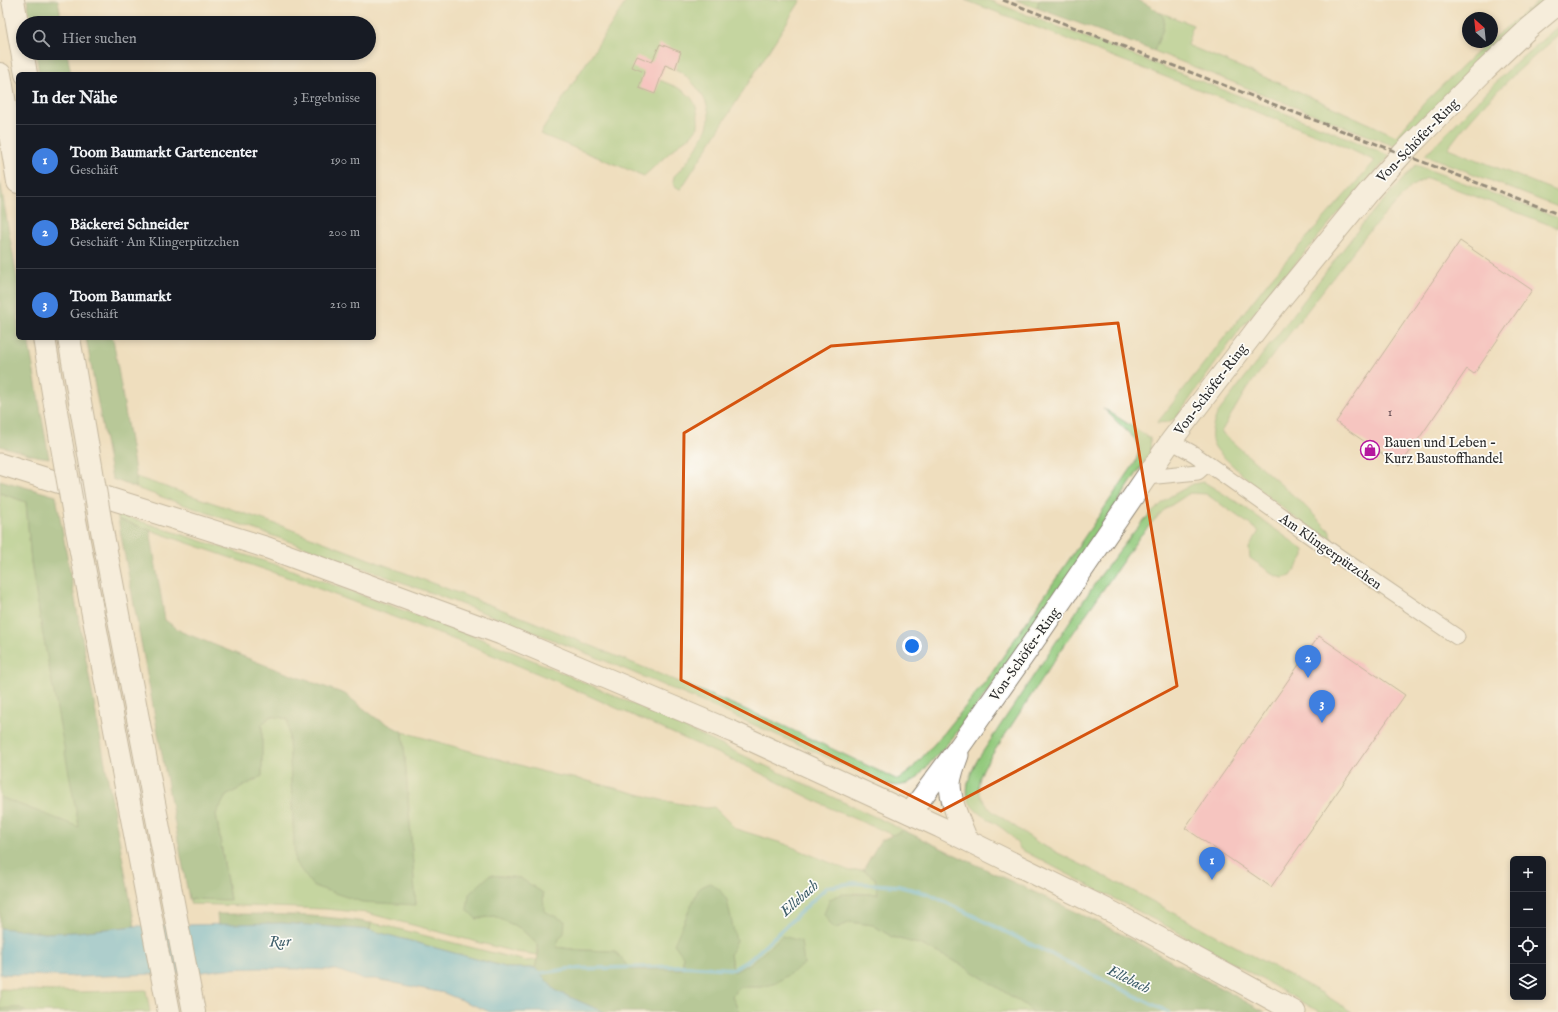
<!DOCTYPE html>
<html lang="de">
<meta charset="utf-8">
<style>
:root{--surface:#171b24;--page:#242831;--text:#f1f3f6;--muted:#9ea1a6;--line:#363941;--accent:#d690ce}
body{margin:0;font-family:"IM FELL English",serif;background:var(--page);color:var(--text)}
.controls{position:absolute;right:12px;bottom:12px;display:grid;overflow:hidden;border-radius:6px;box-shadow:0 2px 6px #0003}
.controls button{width:36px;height:36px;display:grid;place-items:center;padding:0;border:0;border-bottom:1px solid var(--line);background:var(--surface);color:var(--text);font:20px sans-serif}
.compass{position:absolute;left:1462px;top:12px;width:36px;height:36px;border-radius:50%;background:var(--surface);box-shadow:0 2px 6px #0003;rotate:333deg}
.you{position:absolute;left:912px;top:646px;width:14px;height:14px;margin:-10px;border:3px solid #fff;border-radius:50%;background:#1a73e8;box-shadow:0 0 0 6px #1a73e833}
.badge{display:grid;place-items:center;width:26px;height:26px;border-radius:50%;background:var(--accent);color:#fff;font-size:13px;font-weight:700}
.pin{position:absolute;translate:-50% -33px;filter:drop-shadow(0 1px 2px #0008)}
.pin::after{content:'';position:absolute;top:21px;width:14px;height:12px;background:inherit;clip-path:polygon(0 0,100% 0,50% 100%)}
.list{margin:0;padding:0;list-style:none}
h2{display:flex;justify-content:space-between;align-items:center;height:52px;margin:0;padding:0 16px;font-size:17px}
h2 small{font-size:13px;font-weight:400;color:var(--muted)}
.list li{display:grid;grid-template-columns:26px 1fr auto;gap:12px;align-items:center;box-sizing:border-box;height:72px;padding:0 16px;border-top:1px solid var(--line)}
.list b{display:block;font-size:15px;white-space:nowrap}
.list p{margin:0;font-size:13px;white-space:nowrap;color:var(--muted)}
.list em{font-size:13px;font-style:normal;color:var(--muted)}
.icon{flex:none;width:22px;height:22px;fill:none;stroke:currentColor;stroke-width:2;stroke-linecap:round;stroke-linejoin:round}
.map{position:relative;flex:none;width:1558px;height:1012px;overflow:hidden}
.search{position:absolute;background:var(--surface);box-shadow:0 2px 6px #0003;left:16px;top:16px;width:360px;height:44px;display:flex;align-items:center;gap:10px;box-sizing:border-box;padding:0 14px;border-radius:22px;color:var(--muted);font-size:15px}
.panel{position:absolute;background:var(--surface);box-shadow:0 2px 6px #0003;left:16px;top:72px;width:360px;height:268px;border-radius:6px}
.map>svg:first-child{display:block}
.green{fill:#92c97b;stroke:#5e7a53}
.forest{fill:#75ad6b;stroke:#506c4b}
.water{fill:#5fbbdd;stroke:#457384}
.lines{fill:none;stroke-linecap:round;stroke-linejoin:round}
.stream{stroke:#5fbbdd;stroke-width:4}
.building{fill:#fea6c3}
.street-casing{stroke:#8d8474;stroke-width:17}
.secondary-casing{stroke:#8d8474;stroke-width:23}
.highway-casing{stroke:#8d8474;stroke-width:24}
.street{stroke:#fff;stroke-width:15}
.secondary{stroke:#fff;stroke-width:21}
.highway{stroke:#fff;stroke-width:22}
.rail{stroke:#2b2b2b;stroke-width:3;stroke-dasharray:6 3;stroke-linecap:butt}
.highway-bridge-casing{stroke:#8d8474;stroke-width:24;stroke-linecap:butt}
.highway-bridge{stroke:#fff;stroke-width:22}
.marked{fill:none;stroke:#d5540f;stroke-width:3;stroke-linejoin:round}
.labels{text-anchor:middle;stroke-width:3.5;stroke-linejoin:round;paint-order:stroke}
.number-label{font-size:12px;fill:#604a51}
.street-label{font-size:14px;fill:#2b2b2b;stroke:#fdfcf7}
.poi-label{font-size:14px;fill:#2b2b2b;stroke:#fdfcf7;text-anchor:start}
.water-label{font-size:15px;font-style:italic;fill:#3d5d69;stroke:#fdfcf7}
</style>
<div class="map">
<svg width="1558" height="1012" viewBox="0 0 1558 1012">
<rect width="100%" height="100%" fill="#fdfcf7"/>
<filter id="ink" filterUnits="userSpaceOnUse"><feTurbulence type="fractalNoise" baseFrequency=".025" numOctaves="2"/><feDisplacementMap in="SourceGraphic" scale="8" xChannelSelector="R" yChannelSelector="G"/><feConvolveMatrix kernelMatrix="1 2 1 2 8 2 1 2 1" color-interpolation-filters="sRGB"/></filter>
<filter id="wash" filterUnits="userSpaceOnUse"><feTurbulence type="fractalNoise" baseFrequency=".012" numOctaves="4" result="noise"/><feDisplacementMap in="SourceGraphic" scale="16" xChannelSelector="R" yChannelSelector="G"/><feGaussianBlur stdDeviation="0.9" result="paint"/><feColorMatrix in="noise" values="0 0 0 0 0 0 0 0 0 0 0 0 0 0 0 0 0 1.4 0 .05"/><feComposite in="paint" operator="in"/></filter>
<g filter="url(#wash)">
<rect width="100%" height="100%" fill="#efdebe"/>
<!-- green -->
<g class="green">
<path d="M627,0H801L681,189L676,188L673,183L674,176C685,166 693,154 700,141C703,136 707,130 708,124C713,105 697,85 683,74C676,68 667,66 658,62L652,77C680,89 700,91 698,127L691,136L678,145L644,176L540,134Z"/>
<path d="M965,0H988L1326,129L1390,156L1341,210L1241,328L1176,418L1168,422L1157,423L1271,278L1375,161L1325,138Z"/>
<path d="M1016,0H1039L1037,8Z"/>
<path d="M1540,0H1550L1399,148L1154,51L1163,29L1164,19L1159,12L1193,25L1187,45L1291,88L1396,136L1426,101L1481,48L1489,42H1492V39Z"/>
<path d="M1558,26V36C1518,70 1479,105 1448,148L1558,192V207L1425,155L1508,70Z"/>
<path d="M1416,165L1558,218V228L1427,178L1412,186L1365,236L1246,390L1221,432L1303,504L1329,530L1332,538L1331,545C1297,519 1262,494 1231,464C1225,458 1216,451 1213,443C1209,434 1214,423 1217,414L1364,222Z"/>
<path d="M1103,408L1150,438L1151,452L1031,633L954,736L916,779L907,784L897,786L886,784C794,742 701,701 608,662C453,598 294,543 136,488V477L279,525L524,618L773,721L898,780L910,771L945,732L989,677L1135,463L1140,449L1135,439Z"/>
<path d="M1204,482L1240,504L1304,550V556L1291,576L1283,578L1276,576L1250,558L1249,548L1259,531L1206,494L1190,493L1164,510L1140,536L1053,662L984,767C975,786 977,794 991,810L1040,844L1126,887L1322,993L1352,1012H1320L1172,929L1020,849C1003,811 943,822 978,759L1100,576L1133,533L1145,519L1169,497L1193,484Z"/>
<path d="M0,493L26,502L31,562L41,624L80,828L0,797Z"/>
<path d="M118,514L295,571L479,638L549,667L631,703L903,830L893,835L836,811L750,768L556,681L463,643L295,580L118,519Z"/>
<path d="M271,716L288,719L295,862L416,905L403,732L555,775L584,780L665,801L706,808L714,807L736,829L785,844L850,871L863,870L875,878L878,894L853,893L851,922L873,925L892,937L922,945L962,965L1025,1005L1033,1012H739L732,996L739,987H762L782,936L754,961L734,973L730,955L736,941L683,956V969L630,970L615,951L579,950L556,947L559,939L564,933L544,911L543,893L520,878L490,875L476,919L494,916L520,928L537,944L538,955L515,952L367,913L325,909L191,904L189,899H230L216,814L226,796L262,776V724Z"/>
<path d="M371,923L387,926L513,958L526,961L537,960L535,968H509L370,930Z"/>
<path d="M0,989L82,992L146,990L150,1012H26L20,1008L0,1009Z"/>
</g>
<!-- forest -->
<g class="forest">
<path d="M27,0H58L62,23H31Z"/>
<path d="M1039,0H1138C1148,5 1157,9 1164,18L1163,29L1154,51L1037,8Z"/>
<path d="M36,53H67L71,74H39Z"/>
<path d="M0,181L18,283V338H28L49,458L36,456L0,446Z"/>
<path d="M86,338H113L136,477V488L112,479Z"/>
<path d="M0,480L56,496L135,926L77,932L45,933L0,928V797L79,827L41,624L31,562L26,502L0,493Z"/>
<path d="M118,519L150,530L165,620L182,632L275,669L345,694L376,718L403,732L416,905L362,902L313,886L295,862L288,719L271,716L262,724V776L226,796L216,814L230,900L189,899Z"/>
<path d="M903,830L1110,928L1265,1012H1033L1025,1005L962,965L922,945L892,937L873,925L851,922L834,929L824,914L830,899L841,894H878L875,878L863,870L880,841Z"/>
<path d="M490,875L520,878L543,893L544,911L565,921L564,933L559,939L556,947L579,950L615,951L631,970L683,969V956L674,944L699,888L710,883L719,889L727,900L736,941L730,955L734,972L754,961L782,936L801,941L804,964L776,983L762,987H739L732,996L739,1012H604L556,991L535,968L539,951L537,944L520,928L494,916L476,919L467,909L469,894Z"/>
<path d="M217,914C268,914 320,914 371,923L370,930L282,923L218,925Z"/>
<path d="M8,1008H20L26,1012H0V1009Z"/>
</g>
<!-- water -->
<path class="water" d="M282,923L370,930L509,968H535L556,991L604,1012H490L444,993L375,979H362L337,970L260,968L225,969L203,972L81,977L0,974V928L45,933L77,932L135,926Z"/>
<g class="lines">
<!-- stream -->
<path class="stream" d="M535,974L568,969L683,966L734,969L752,958L827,887L853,883L898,886L929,894L1168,1012"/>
</g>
<g id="blocks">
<!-- building -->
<g class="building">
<path d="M660,44L681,52L675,69L665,65L655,94L639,88L644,72L632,67L637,56L652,62Z"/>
<path d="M1460,241L1532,290L1474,374L1467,369L1400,466L1336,422Z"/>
<path d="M1319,636L1405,695L1271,887L1185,828Z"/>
</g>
</g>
</g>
<g filter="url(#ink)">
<use href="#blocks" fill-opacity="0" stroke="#8d8474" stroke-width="1"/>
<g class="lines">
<defs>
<g id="street">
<path d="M1171,441L1194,454L1338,556L1457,637"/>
<path d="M1147,477L1198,472L1207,464"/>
</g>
<g id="secondary">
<path d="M0,464L268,548L501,634L733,732L940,827L1114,913L1295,1012"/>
<path d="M958,755C955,763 951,774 950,783C950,802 960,822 967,840"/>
<path d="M910,813L960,746L1029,648L1171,441L1266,317L1369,191L1403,153L1485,70L1529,28L1558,4"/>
</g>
<g id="highway">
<path d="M13,0L26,74"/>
<path d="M0,74L18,182"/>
<path d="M44,338L61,441"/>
<path d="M69,338L88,448"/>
<path d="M74,515L169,1012"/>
<path d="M101,525L194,1012"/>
</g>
</defs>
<!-- street casing -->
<use href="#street" class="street-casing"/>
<!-- secondary casing -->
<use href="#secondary" class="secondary-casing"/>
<!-- highway casing -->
<use href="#highway" class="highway-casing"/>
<!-- street -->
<use href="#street" class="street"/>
<!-- secondary -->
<use href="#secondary" class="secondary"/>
<!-- highway -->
<use href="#highway" class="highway"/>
<!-- rail -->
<path class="rail" d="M1003,0L1558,214"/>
<defs>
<g id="highway-bridge">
<path d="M61,441L74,515"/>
<path d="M88,448L101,525"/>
</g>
</defs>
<!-- highway-bridge casing -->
<use href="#highway-bridge" class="highway-bridge-casing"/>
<!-- highway-bridge -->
<use href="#highway-bridge" class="highway-bridge"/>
</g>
</g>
<!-- marked area -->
<path d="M0 0H1558V1012H0ZM1118,323L1177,686L941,811L681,680L684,433L831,346Z" fill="#efdebe" fill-opacity=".55" fill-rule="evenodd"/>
<path class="marked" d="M1118,323L1177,686L941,811L681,680L684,433L831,346Z"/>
<!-- icons -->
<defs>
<symbol id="shop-ring" viewBox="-11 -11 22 22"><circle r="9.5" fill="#fdfcf7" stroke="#b5179e" stroke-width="1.5"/><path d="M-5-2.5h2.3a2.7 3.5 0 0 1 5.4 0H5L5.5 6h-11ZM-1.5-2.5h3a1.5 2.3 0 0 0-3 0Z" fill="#b5179e"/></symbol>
</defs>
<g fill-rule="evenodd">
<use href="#shop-ring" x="1359" y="439" width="22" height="22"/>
</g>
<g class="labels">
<!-- number labels -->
<g class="number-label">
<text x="1390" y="416">1</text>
</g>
<!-- street labels -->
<g class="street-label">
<text transform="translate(1417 140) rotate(-46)" y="5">Von-Schöfer-Ring</text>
<text transform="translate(1210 389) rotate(-53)" y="5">Von-Schöfer-Ring</text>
<text transform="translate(1331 551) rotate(35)" y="5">Am Klingerpützchen</text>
<text transform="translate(1024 654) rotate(-55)" y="5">Von-Schöfer-Ring</text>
</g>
<!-- poi labels -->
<g class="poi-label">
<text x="1384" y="447">Bauen und Leben -<tspan x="1384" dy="16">Kurz Baustoffhandel</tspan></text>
</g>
<!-- water labels -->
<g class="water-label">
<text transform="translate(799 898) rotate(-42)" y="5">Ellebach</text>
<text transform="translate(280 941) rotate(-2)" y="5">Rur</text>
<text transform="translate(1129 979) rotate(26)" y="5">Ellebach</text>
</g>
</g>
</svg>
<div class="controls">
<button>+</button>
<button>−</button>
<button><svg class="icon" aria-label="locate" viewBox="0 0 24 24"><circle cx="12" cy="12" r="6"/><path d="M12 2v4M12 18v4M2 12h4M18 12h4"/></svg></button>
<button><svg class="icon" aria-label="layers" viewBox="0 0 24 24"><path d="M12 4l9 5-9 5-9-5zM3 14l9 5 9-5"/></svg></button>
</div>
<svg class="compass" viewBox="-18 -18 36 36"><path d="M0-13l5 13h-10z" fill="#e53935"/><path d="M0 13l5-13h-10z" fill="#9ea1a6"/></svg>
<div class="you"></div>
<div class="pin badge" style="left:1212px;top:880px;background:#3f7fe0">1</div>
<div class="pin badge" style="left:1308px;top:678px;background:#3f7fe0">2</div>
<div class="pin badge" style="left:1322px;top:723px;background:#3f7fe0">3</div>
<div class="search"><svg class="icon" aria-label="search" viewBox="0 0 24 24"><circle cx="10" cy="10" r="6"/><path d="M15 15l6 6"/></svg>Hier suchen</div>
<section class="panel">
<h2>In der Nähe<small>3 Ergebnisse</small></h2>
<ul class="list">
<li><span class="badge" style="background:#3f7fe0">1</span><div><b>Toom Baumarkt Gartencenter</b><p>Geschäft</p></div><em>190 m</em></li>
<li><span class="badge" style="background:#3f7fe0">2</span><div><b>Bäckerei Schneider</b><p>Geschäft · Am Klingerpützchen</p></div><em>200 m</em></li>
<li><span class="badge" style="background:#3f7fe0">3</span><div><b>Toom Baumarkt</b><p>Geschäft</p></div><em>210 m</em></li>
</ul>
</section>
</div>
